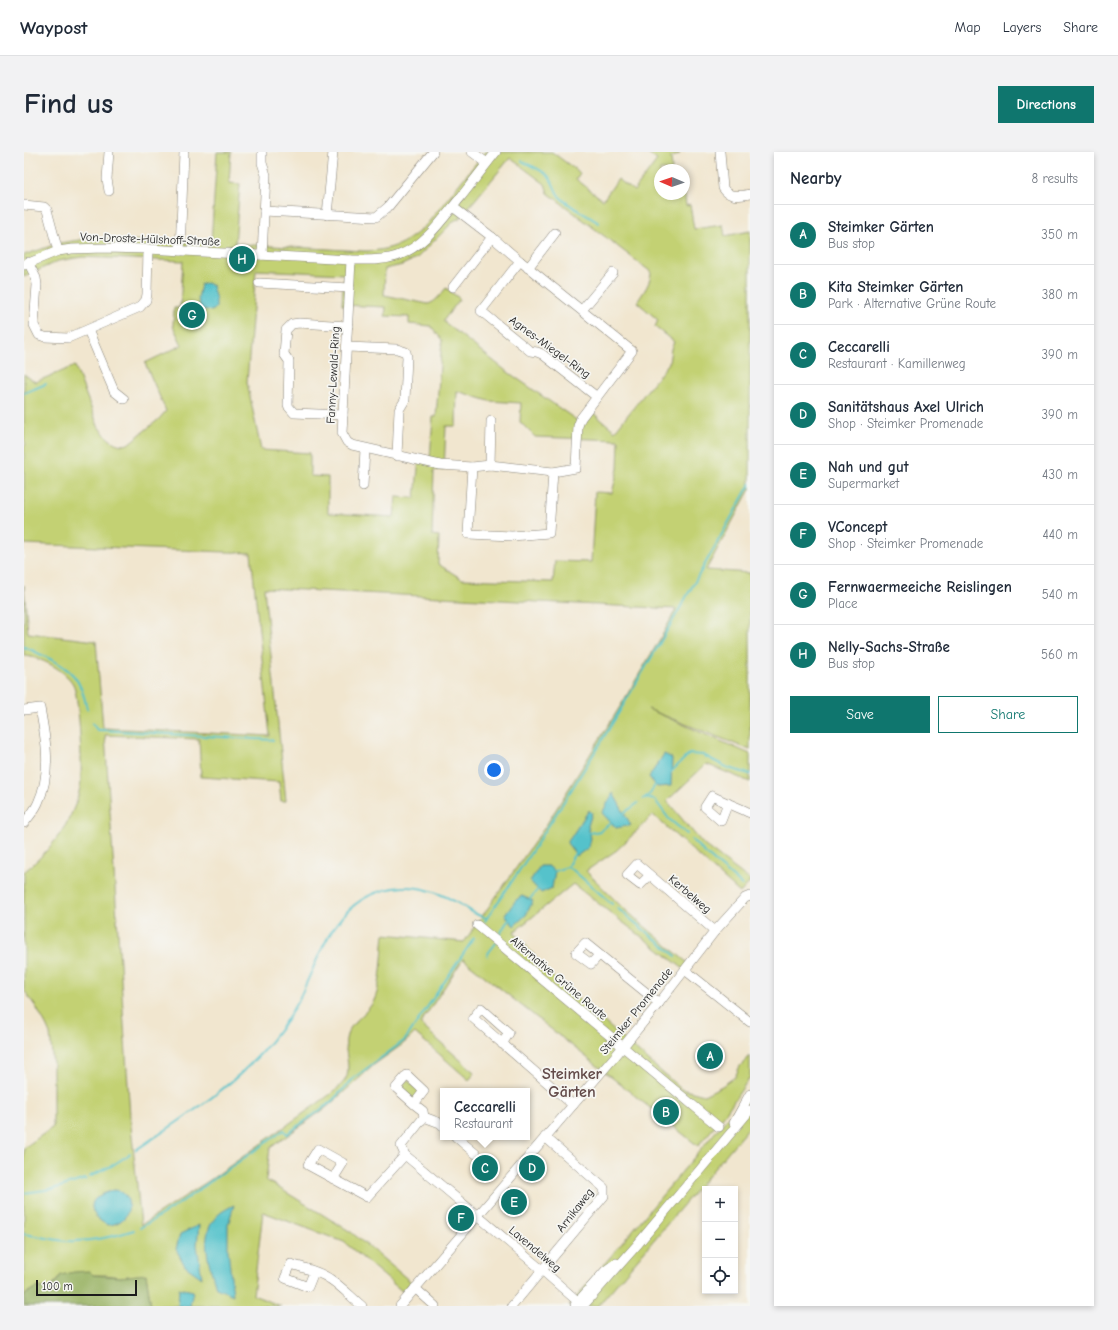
<!DOCTYPE html>
<meta charset="utf-8">
<style>
:root{--surface:#fff;--page:#f2f2f3;--text:#1f2937;--muted:#747a83;--line:#e0e1e3;--accent:#0f766e}
body{margin:0;font-family:"Comic Neue",sans-serif;background:var(--page);color:var(--text)}
.controls{position:absolute;right:12px;bottom:12px;display:grid;overflow:hidden;border-radius:0px;box-shadow:0 2px 6px #0003}
.controls button{width:36px;height:36px;display:grid;place-items:center;padding:0;border:0;border-bottom:1px solid var(--line);background:var(--surface);color:var(--text);font:20px sans-serif}
.compass{position:absolute;left:630px;top:12px;width:36px;height:36px;border-radius:50%;background:var(--surface);box-shadow:0 2px 6px #0003;rotate:272deg}
.scale{position:absolute;left:12px;bottom:10px;width:101px;box-sizing:border-box;padding-left:4px;border:2px solid #1c1c1c;border-top:0;font-size:11px;line-height:14px;white-space:nowrap;color:#1c1c1c;-webkit-text-stroke:3px #f6f6f2;paint-order:stroke}
.you{position:absolute;left:470px;top:618px;width:14px;height:14px;margin:-10px;border:3px solid #fff;border-radius:50%;background:#1a73e8;box-shadow:0 0 0 6px #1a73e833}
.badge{display:grid;place-items:center;width:26px;height:26px;border-radius:50%;background:var(--accent);color:#fff;font-size:13px;font-weight:700}
.pin{position:absolute;translate:-50% -50%;border:2px solid #fff;box-shadow:0 1px 4px #0006}
.popup{position:absolute;left:416px;top:936px;width:90px;height:52px;box-sizing:border-box;display:grid;place-content:center;border-radius:0px;background:var(--surface);filter:drop-shadow(0 1px 3px #0005);font-size:13px;white-space:nowrap;color:var(--muted)}
.popup b{font-size:15px;color:var(--text)}
.popup::after{content:'';position:absolute;left:50%;top:100%;margin-left:-8px;border:8px solid transparent;border-top-color:var(--surface)}
.list{margin:0;padding:0;list-style:none}
h2{display:flex;justify-content:space-between;align-items:center;height:52px;margin:0;padding:0 16px;font-size:17px}
h2 small{font-size:13px;font-weight:400;color:var(--muted)}
.list li{display:grid;grid-template-columns:26px 1fr auto;gap:12px;align-items:center;box-sizing:border-box;height:60px;padding:0 16px;border-top:1px solid var(--line)}
.list b{display:block;font-size:15px;white-space:nowrap}
.list p{margin:0;font-size:13px;white-space:nowrap;color:var(--muted)}
.list em{font-size:13px;font-style:normal;color:var(--muted)}
.actions{display:flex;gap:8px;padding:12px 16px}
.actions a{flex:1;padding:9px 0;border:1px solid var(--accent);border-radius:0px;text-align:center;font-size:14px;color:var(--accent)}
.actions .main{background:var(--accent);color:#fff}
.icon{flex:none;width:22px;height:22px;fill:none;stroke:currentColor;stroke-width:2;stroke-linecap:round;stroke-linejoin:round}
.map{position:relative;flex:none;width:726px;height:1154px;overflow:hidden;border-radius:0px}
header{display:flex;align-items:center;gap:24px;box-sizing:border-box;height:56px;padding:0 20px;background:var(--surface);border-bottom:1px solid var(--line)}
header strong{font-size:19px}
nav{display:flex;gap:22px;margin-inline-start:auto;font-size:14px}
.intro{display:flex;align-items:center;justify-content:space-between;box-sizing:border-box;height:96px;padding:0 24px}
h1{margin:0;font-size:28px}
.button{padding:10px 18px;border-radius:0px;background:var(--accent);color:#fff;font-size:14px;font-weight:700}
main{display:flex;gap:24px;padding:0 24px}
aside{flex:1;background:var(--surface);border-radius:0px;box-shadow:0 2px 6px #0003}
.map>svg:first-child{display:block}
.green{fill:#c3d173;stroke:#707648;fill-rule:evenodd}
.forest{fill:#9ab365;stroke:#5b6840}
.water{fill:#55c2cb;stroke:#386f74}
.lines{fill:none;stroke-linecap:round;stroke-linejoin:round}
.stream{stroke:#55c2cb;stroke-width:2}
.minor-casing{stroke:#868176;stroke-width:10}
.minor{stroke:#fff;stroke-width:9}
.labels{text-anchor:middle;stroke-width:3.5;stroke-linejoin:round;paint-order:stroke}
.street-label{font-size:12px;fill:#1c1c1c;stroke:#f6f6f2}
.district-label{font-size:16px;font-weight:bold;fill:#634b4a;stroke:#f6f6f2}
</style>
<header>
<strong>Waypost</strong>
<nav><a>Map</a><a>Layers</a><a>Share</a></nav>
</header>
<div class="intro"><h1>Find us</h1><a class="button">Directions</a></div>
<main>
<div class="map">
<svg width="726" height="1154" viewBox="0 0 726 1154">
<rect width="100%" height="100%" fill="#f6f6f2"/>
<filter id="ink" filterUnits="userSpaceOnUse"><feTurbulence type="fractalNoise" baseFrequency=".025" numOctaves="2"/><feDisplacementMap in="SourceGraphic" scale="8" xChannelSelector="R" yChannelSelector="G"/><feConvolveMatrix kernelMatrix="1 2 1 2 8 2 1 2 1" color-interpolation-filters="sRGB"/></filter>
<filter id="wash" filterUnits="userSpaceOnUse"><feTurbulence type="fractalNoise" baseFrequency=".012" numOctaves="4" result="noise"/><feDisplacementMap in="SourceGraphic" scale="16" xChannelSelector="R" yChannelSelector="G"/><feGaussianBlur stdDeviation="0.9" result="paint"/><feColorMatrix in="noise" values="0 0 0 0 0 0 0 0 0 0 0 0 0 0 0 0 0 1.4 0 .05"/><feComposite in="paint" operator="in"/></filter>
<g filter="url(#wash)">
<rect width="100%" height="100%" fill="#f1e6cf"/>
<!-- green -->
<g class="green">
<path d="M193,0H207L205,31L216,32L211,92L340,99C367,99 384,91 403,72L461,0H528L556,21L552,27L579,48L594,27L610,39L633,8L624,2L626,0H655V3L647,5L648,18H636V42H660V34L662,54L666,53L670,77L699,73L701,84L726,79V337L682,418L726,421V598L624,557L726,602V630L682,612L643,649L680,693L726,728V730L716,741L629,663L593,698L562,719L599,756L665,812L661,818L549,732L490,780L530,826L657,937L680,943L698,934L711,925L716,914L726,904V925L699,965L674,994L439,807L396,872L451,921L445,928L391,881L379,892L351,912L303,955L246,996L242,1028L327,1080L387,1130L379,1140L320,1090L239,1060L229,1143L257,1154H127L122,1123L96,1125L82,1123H37L26,1137L5,1139L0,1145V996L29,975V913L26,882L22,873L12,855L0,838V720C22,702 41,680 51,653C54,644 57,635 57,626C58,612 55,542 49,532C41,518 16,505 0,504V433L4,481L72,489L79,576L246,584L227,401L0,392V294L2,293L0,287V222L11,230L51,214L74,274C81,284 91,296 104,292L135,267L142,259L121,211L158,193L149,174L150,156H156L159,109L58,105L34,109L0,125V103L36,91L62,87L187,91ZM486,6L521,32L524,41L627,120C627,131 619,141 613,150L634,168L631,175L650,190L647,197L645,211L591,279L569,261L560,272L551,267L481,218L419,169L436,147L422,136C417,142 412,150 404,152L360,143L361,117L378,113L393,106L431,68L435,67ZM232,118L320,122L318,153L362,155L361,164L385,165V172L407,174L418,188L412,265H409L406,307L395,306L391,346L372,345L370,365L304,361V325L286,324V301L237,298L223,230ZM433,239L465,249L497,251L496,270L511,285L595,288L594,317L588,341L571,340L567,410L531,409L529,430L438,427L414,412L415,384L408,383L410,318H420L422,274H432ZM240,436L652,457L639,482L597,553L521,675L440,790L360,782C358,800 358,837 348,852C341,863 327,870 323,883C318,896 329,917 321,928C318,933 312,937 308,941L189,1026L117,1073L106,964L81,583L175,587L177,625L255,630L257,649H262Z"/>
<path d="M383,928L397,939L390,948L376,936Z"/>
<path d="M726,939V974L574,1154H545Z"/>
</g>
<!-- forest -->
<path class="forest" d="M65,1119L69,1123L96,1125L122,1122L127,1154H0V1145C9,1135 14,1134 27,1137L37,1123L50,1120Z"/>
<!-- water -->
<g class="water">
<path d="M182,131L188,133L192,148V156L188,159L177,157L174,147L177,132Z"/>
<path d="M640,602L648,606L647,634L633,635L625,625Z"/>
<path d="M589,641L607,673L592,676L578,661Z"/>
<path d="M565,658L568,661L564,674L567,686L565,695L553,704L543,691Z"/>
<path d="M516,714H524L531,719L528,736L517,741L506,729Z"/>
<path d="M498,744L509,749L502,763L490,774L481,763L492,748Z"/>
<path d="M90,1038C109,1038 112,1070 85,1073C75,1071 61,1056 72,1046C76,1042 85,1040 90,1038Z"/>
<path d="M210,1053L204,1073V1098L209,1143L192,1136C186,1113 174,1085 192,1065C196,1060 204,1056 210,1053Z"/>
<path d="M175,1073L173,1093L178,1126L161,1114L152,1097L156,1082Z"/>
<path d="M155,1136L169,1139L166,1154H154Z"/>
</g>
<g class="lines">
<!-- stream -->
<g class="stream">
<path d="M498,9C506,14 520,18 525,25C530,31 531,40 536,45C547,56 562,62 575,71"/>
<path d="M0,241L22,232"/>
<path d="M0,495C7,497 13,501 20,504C48,517 57,526 63,557"/>
<path d="M68,571L73,578H77L249,588"/>
<path d="M647,620L665,602L679,603L704,616L726,622"/>
<path d="M621,646L631,648L645,667L663,682"/>
<path d="M619,647L626,642L631,633"/>
<path d="M600,661L614,651"/>
<path d="M566,681L576,679L587,671"/>
<path d="M668,688L680,700L718,733"/>
<path d="M543,715L551,701"/>
<path d="M531,719L543,715L550,719L588,752"/>
<path d="M506,747L514,737"/>
<path d="M593,756L652,804"/>
<path d="M461,769C558,629 643,481 726,332"/>
<path d="M474,787C478,780 479,774 485,768"/>
<path d="M463,804L465,800L472,791"/>
<path d="M112,998C156,968 202,940 238,900C253,883 266,864 276,845C300,795 313,740 379,735C401,734 421,743 439,754C447,759 453,764 463,766"/>
<path d="M65,1025L89,1013L106,1002"/>
<path d="M0,1041L29,1037L62,1027"/>
<path d="M116,1076L150,1055L260,978L263,982L306,951L330,926L381,888L450,786"/>
<path d="M0,1082C14,1084 29,1088 43,1089C66,1090 89,1085 110,1078"/>
</g>
</g>
</g>
<g filter="url(#ink)">
<g class="lines">
<defs>
<g id="minor">
<path d="M85,0L83,27L85,39"/>
<path d="M448,0L463,11"/>
<path d="M696,0L699,36C705,46 715,44 726,42"/>
<path d="M0,53L20,55L23,58L34,99"/>
<path d="M240,59L352,65L364,55L409,0"/>
<path d="M303,63L309,0"/>
<path d="M156,99L160,0"/>
<path d="M238,103L242,23L238,11V0"/>
<path d="M327,108L318,281L323,290L328,293L416,313L448,315L466,313L529,320L552,316L554,274L557,266L608,199L496,109L468,85L429,55"/>
<path d="M496,109L457,159L506,199L513,200L518,202L573,245"/>
<path d="M4,110L12,126L13,133L10,173L15,183L21,185L44,186L116,155L122,148L123,142L124,97"/>
<path d="M0,113L34,99L48,97L80,96L124,97L327,108C342,108 358,109 373,104C401,94 418,68 436,46C448,31 460,15 472,0"/>
<path d="M504,116L531,81"/>
<path d="M235,131L326,136"/>
<path d="M429,135L468,85"/>
<path d="M558,158L589,121"/>
<path d="M64,178L90,239L100,247"/>
<path d="M323,195L373,197L382,200L383,205L381,248L375,258L373,304"/>
<path d="M319,263L270,261L264,254L265,209L260,202L262,178L268,172L275,171L324,174"/>
<path d="M466,313L467,269"/>
<path d="M448,315L444,382L488,384L525,381L529,320"/>
<path d="M339,334L341,297"/>
<path d="M0,558L16,556C22,588 28,620 14,651C11,658 5,665 0,671"/>
<path d="M704,651L697,669L681,655L688,644C700,650 713,655 726,661"/>
<path d="M626,723L616,733L603,723L613,712L626,723L691,779"/>
<path d="M453,773L695,975"/>
<path d="M575,803L567,812L552,801L561,791L635,851"/>
<path d="M661,818L726,870"/>
<path d="M478,892L485,881L457,856L449,866L549,953"/>
<path d="M390,952L372,936L383,923L400,939L390,952L399,959L400,965L377,994L381,1003L518,1118L559,1154L613,1093L726,958"/>
<path d="M400,965L416,971L419,974"/>
<path d="M710,971L726,942"/>
<path d="M432,985L452,1002"/>
<path d="M309,1027L319,1011L294,997L284,1013L343,1045L381,1003"/>
<path d="M290,1120L284,1135L261,1126L267,1112C279,1116 295,1119 306,1127C317,1134 327,1145 338,1154"/>
<path d="M391,1136L411,1154"/>
<path d="M551,1153L581,1119L592,1111"/>
<path d="M376,1154L593,902L635,851L691,779L721,746L726,744"/>
<path d="M488,1154L580,1044V1036L521,985"/>
</g>
</defs>
<!-- minor casing -->
<use href="#minor" class="minor-casing"/>
<!-- minor -->
<use href="#minor" class="minor"/>
</g>
</g>
<g class="labels">
<!-- street labels -->
<g class="street-label">
<text transform="translate(126 87) rotate(2)" y="4">Von-Droste-Hülshoff-Straße</text>
<text transform="translate(526 195) rotate(36)" y="4">Agnes-Miegel-Ring</text>
<text transform="translate(309 223) rotate(-87)" y="4">Fanny-Lewald-Ring</text>
<text transform="translate(666 742) rotate(41)" y="4">Kerbelweg</text>
<text transform="translate(535 826) rotate(40)" y="4">Alternative Grüne Route</text>
<text transform="translate(612 859) rotate(-51)" y="4">Steimker Promenade</text>
<text transform="translate(551 1058) rotate(-52)" y="4">Arnikaweg</text>
<text transform="translate(511 1097) rotate(40)" y="4">Lavendelweg</text>
</g>
<!-- district labels -->
<g class="district-label">
<text x="548" y="927">Steimker<tspan x="548" dy="18">Gärten</tspan></text>
</g>
</g>
</svg>
<div class="controls">
<button>+</button>
<button>−</button>
<button><svg class="icon" aria-label="locate" viewBox="0 0 24 24"><circle cx="12" cy="12" r="6"/><path d="M12 2v4M12 18v4M2 12h4M18 12h4"/></svg></button>
</div>
<svg class="compass" viewBox="-18 -18 36 36"><path d="M0-13l5 13h-10z" fill="#e53935"/><path d="M0 13l5-13h-10z" fill="#747a83"/></svg>
<div class="scale">100 m</div>
<div class="you"></div>
<div class="pin badge" style="left:686px;top:904px">A</div>
<div class="pin badge" style="left:642px;top:960px">B</div>
<div class="pin badge" style="left:461px;top:1016px">C</div>
<div class="popup"><b>Ceccarelli</b>Restaurant</div>
<div class="pin badge" style="left:508px;top:1016px">D</div>
<div class="pin badge" style="left:490px;top:1050px">E</div>
<div class="pin badge" style="left:437px;top:1066px">F</div>
<div class="pin badge" style="left:168px;top:163px">G</div>
<div class="pin badge" style="left:218px;top:107px">H</div>
</div>
<aside>
<h2>Nearby<small>8 results</small></h2>
<ul class="list">
<li><span class="badge">A</span><div><b>Steimker Gärten</b><p>Bus stop</p></div><em>350 m</em></li>
<li><span class="badge">B</span><div><b>Kita Steimker Gärten</b><p>Park · Alternative Grüne Route</p></div><em>380 m</em></li>
<li><span class="badge">C</span><div><b>Ceccarelli</b><p>Restaurant · Kamillenweg</p></div><em>390 m</em></li>
<li><span class="badge">D</span><div><b>Sanitätshaus Axel Ulrich</b><p>Shop · Steimker Promenade</p></div><em>390 m</em></li>
<li><span class="badge">E</span><div><b>Nah und gut</b><p>Supermarket</p></div><em>430 m</em></li>
<li><span class="badge">F</span><div><b>VConcept</b><p>Shop · Steimker Promenade</p></div><em>440 m</em></li>
<li><span class="badge">G</span><div><b>Fernwaermeeiche Reislingen</b><p>Place</p></div><em>540 m</em></li>
<li><span class="badge">H</span><div><b>Nelly-Sachs-Straße</b><p>Bus stop</p></div><em>560 m</em></li>
</ul>
<div class="actions"><a class="main">Save</a><a>Share</a></div>
</aside>
</main>
